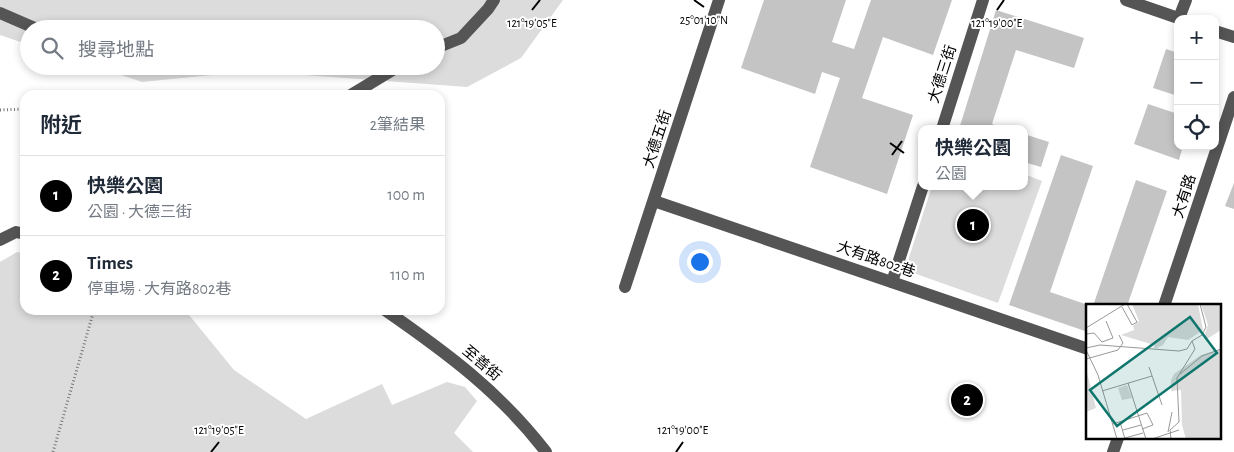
<!DOCTYPE html>
<html lang="zh-TW">
<meta charset="utf-8">
<style>
:root{--surface:#fff;--page:#f2f2f3;--text:#1f2937;--muted:#747a83;--line:#e0e1e3;--accent:#000}
body{margin:0;font-family:"Alegreya Sans","Noto Sans TC",sans-serif;background:var(--page);color:var(--text)}
.controls{position:absolute;right:15px;top:15px;display:grid;overflow:hidden;border-radius:10px;box-shadow:0 2px 8px #0003}
.controls button{width:45px;height:45px;display:grid;place-items:center;padding:0;border:0;border-bottom:1px solid var(--line);background:var(--surface);color:var(--text);font:25px sans-serif}
.you{position:absolute;left:699px;top:261px;width:18px;height:18px;margin:-12px;border:4px solid #fff;border-radius:50%;background:#1a73e8;box-shadow:0 0 0 8px #1a73e833}
.badge{display:grid;place-items:center;width:32px;height:32px;border-radius:50%;background:var(--accent);color:#fff;font-size:16px;font-weight:700}
.pin{position:absolute;translate:-50% -50%;border:2px solid #fff;box-shadow:0 1px 5px #0006}
.popup{position:absolute;left:918px;top:125px;width:110px;height:65px;box-sizing:border-box;display:grid;place-content:center;border-radius:10px;background:var(--surface);filter:drop-shadow(0 1px 4px #0005);font-size:16px;white-space:nowrap;color:var(--muted)}
.popup b{font-size:19px;color:var(--text)}
.popup::after{content:'';position:absolute;left:50%;top:100%;margin-left:-10px;border:10px solid transparent;border-top-color:var(--surface)}
.list{margin:0;padding:0;list-style:none}
h2{display:flex;justify-content:space-between;align-items:center;height:65px;margin:0;padding:0 20px;font-size:21px}
h2 small{font-size:16px;font-weight:400;color:var(--muted)}
.list li{display:grid;grid-template-columns:32px 1fr auto;gap:15px;align-items:center;box-sizing:border-box;height:80px;padding:0 20px;border-top:1px solid var(--line)}
.list b{display:block;font-size:19px;white-space:nowrap}
.list p{margin:0;font-size:16px;white-space:nowrap;color:var(--muted)}
.list em{font-size:16px;font-style:normal;color:var(--muted)}
.icon{flex:none;width:28px;height:28px;fill:none;stroke:currentColor;stroke-width:2;stroke-linecap:round;stroke-linejoin:round}
.map{position:relative;flex:none;width:1234px;height:452px;overflow:hidden}
.search{position:absolute;background:var(--surface);box-shadow:0 2px 8px #0003;left:20px;top:20px;width:425px;height:55px;display:flex;align-items:center;gap:12px;box-sizing:border-box;padding:0 18px;border-radius:28px;color:var(--muted);font-size:19px}
.panel{position:absolute;background:var(--surface);box-shadow:0 2px 8px #0003;left:20px;top:90px;width:425px;height:225px;border-radius:15px}
.map>svg:first-child{display:block}
.green{fill:#dcdcdc}
.building{fill:#c4c4c4}
.lines{fill:none;stroke-linecap:round;stroke-linejoin:round}
.path{stroke:#777;stroke-width:3;stroke-dasharray:1 2.5;stroke-linecap:butt}
.minor{stroke:#555;stroke-width:12}
.ticks{fill:none;stroke:#000;stroke-width:2}
.labels{text-anchor:middle;stroke-width:4;stroke-linejoin:round;paint-order:stroke}
.street-label{font-size:15px;fill:#000;stroke:#fff}
.inset-road{fill:none;stroke:#999;stroke-width:1}
.view{fill:#0f766e;fill-opacity:0.15;stroke:#0f766e;stroke-width:2.5}
.inset-edge{fill:none;stroke:#000;stroke-width:2.5}
.ticks-label{font-size:12px;text-anchor:middle;fill:#000;stroke:#fff;stroke-width:4;stroke-linejoin:round;paint-order:stroke}
</style>
<div class="map">
<svg width="1234" height="452" viewBox="0 0 1234 452">
<rect width="100%" height="100%" fill="#fff"/>
<!-- green -->
<g class="green">
<path d="M0,0H563L521,58L467,87L252,71L142,82L95,66H436V29H29V45L0,35Z"/>
<path d="M1024,174L1042,181L998,303L905,270L932,186H1024Z"/>
<path d="M17,252L25,254V310H142V313L145,310H185L234,370L306,419L382,384L392,405L447,382L465,387L477,401L454,433L473,452H0V262Z"/>
</g>
<!-- building -->
<g class="building">
<path d="M764,0H846L832,42L854,49L871,0H952L933,55L883,37L862,98L913,115L887,194L810,167L840,78L822,72L815,94L741,68Z"/>
<path d="M996,10L1084,38L1074,68L1016,50L992,124L1006,129H959Z"/>
<path d="M1166,49L1178,53V96L1153,88Z"/>
<path d="M1148,104L1178,114V146H1183L1179,160L1134,144Z"/>
<path d="M1024,134L1049,142L1041,167L1024,162Z"/>
<path d="M1061,155L1093,166L1050,292L1088,305V332L1009,305Z"/>
<path d="M1136,180L1167,191L1127,306H1093Z"/>
<path d="M1234,183V209L1225,206Z"/>
</g>
<g class="lines">
<!-- path -->
<g class="path">
<path d="M0,110L25,109"/>
<path d="M53,452L94,310"/>
</g>
<!-- minor -->
<g class="minor">
<path d="M1126,0L1181,19"/>
<path d="M0,13L37,29"/>
<path d="M1179,18L1186,0"/>
<path d="M1215,31L1234,37"/>
<path d="M436,48L461,38L488,9L494,0"/>
<path d="M126,66L133,69L157,66"/>
<path d="M351,95L399,66"/>
<path d="M942,129L983,0"/>
<path d="M654,201L1088,349"/>
<path d="M0,240L16,232L25,234"/>
<path d="M892,282L923,186"/>
<path d="M625,287L719,0"/>
<path d="M1164,306L1234,97"/>
<path d="M385,310C447,353 500,392 546,452"/>
<path d="M1113,452L1118,438"/>
</g>
</g>
<!-- ticks -->
<path class="ticks" d="M694,0L704,7M532,10L540,0M997,10L1004,0M890,143L904,153M892,155L902,141M211,452L219,442M676,452L683,442"/>
<g class="labels">
<!-- street labels -->
<g class="street-label">
<text transform="translate(942 74) rotate(-72)" y="5">大德三街</text>
<text transform="translate(657 139) rotate(-72)" y="5">大德五街</text>
<text transform="translate(1184 196) rotate(-72)" y="5">大有路</text>
<text transform="translate(876 259) rotate(19)" y="5">大有路802巷</text>
<text transform="translate(482 363) rotate(40)" y="5">至善街</text>
</g>
</g>
<!-- overview -->
<g transform="translate(1086 304)">
<rect width="135" height="135" fill="#fff"/>
<path d="M46,0H112L117,26L102,36L82,33L77,41L69,45L68,41L35,31L48,26L47,22L53,17ZM115,0H135V26L121,35L118,32L122,21ZM132,46H135V135H100L96,121L95,86L85,87V76L88,70L115,51ZM0,65L10,104L0,108ZM41,81L46,94L36,96L32,84Z" fill="#dcdcdc"/>
<path class="inset-road" d="M36,3L46,21L51,18L41,0M0,24L39,0M0,30L8,29L16,38L27,34L20,17M0,44L14,41L93,47L101,45L106,37M0,46L12,71L31,135M0,55L32,46L37,39L33,31M63,63L76,101M94,70L116,52L135,45M42,79L60,135M16,87L66,72M34,118L39,135M27,120L61,109L67,121L56,125M37,126L55,121M82,128L86,108M39,134L57,129M66,135L93,126M85,135L84,126L93,118L91,74L109,45L106,37L116,31L120,23L114,0"/>
<path class="view" d="M104,13L131,49L31,122L4,86Z"/>
<rect width="135" height="135" class="inset-edge"/>
</g>
<g class="ticks-label">
<text x="704" y="24">25°01'10"N</text>
<text x="532" y="27">121°19'05"E</text>
<text x="997" y="27">121°19'00"E</text>
<text x="219" y="434">121°19'05"E</text>
<text x="683" y="434">121°19'00"E</text>
</g>
</svg>
<div class="controls">
<button>+</button>
<button>−</button>
<button><svg class="icon" aria-label="locate" viewBox="0 0 24 24"><circle cx="12" cy="12" r="6"/><path d="M12 2v4M12 18v4M2 12h4M18 12h4"/></svg></button>
</div>
<div class="you"></div>
<div class="pin badge" style="left:973px;top:225px">1</div>
<div class="popup"><b>快樂公園</b>公園</div>
<div class="pin badge" style="left:967px;top:400px">2</div>
<div class="search"><svg class="icon" aria-label="search" viewBox="0 0 24 24"><circle cx="10" cy="10" r="6"/><path d="M15 15l6 6"/></svg>搜尋地點</div>
<section class="panel">
<h2>附近<small>2筆結果</small></h2>
<ul class="list">
<li><span class="badge">1</span><div><b>快樂公園</b><p>公園 · 大德三街</p></div><em>100 m</em></li>
<li><span class="badge">2</span><div><b>Times</b><p>停車場 · 大有路802巷</p></div><em>110 m</em></li>
</ul>
</section>
</div>
